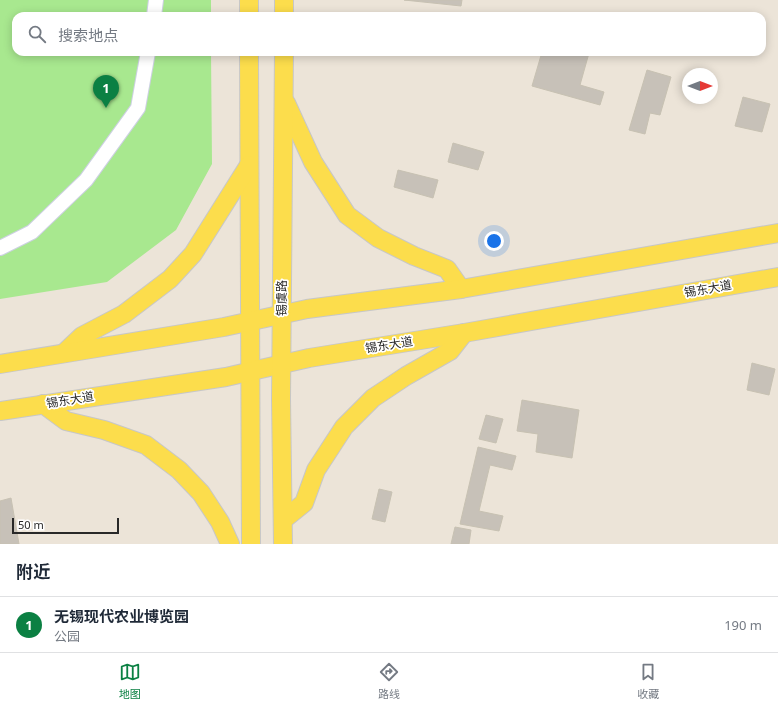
<!DOCTYPE html>
<html lang="zh">
<meta charset="utf-8">
<style>
:root{--surface:#fff;--page:#f2f2f3;--text:#1f2937;--muted:#747a83;--line:#e0e1e3;--accent:#0b8043}
body{margin:0;font-family:"Noto Sans","Noto Sans SC",sans-serif;background:var(--page);color:var(--text)}
.compass{position:absolute;left:682px;top:68px;width:36px;height:36px;border-radius:50%;background:var(--surface);box-shadow:0 2px 10px #0003;rotate:90deg}
.scale{position:absolute;left:12px;bottom:10px;width:107px;box-sizing:border-box;padding-left:4px;border:2px solid #282828;border-top:0;font-size:11px;line-height:14px;white-space:nowrap;color:#282828;-webkit-text-stroke:3px #fff;paint-order:stroke}
.you{position:absolute;left:494px;top:241px;width:14px;height:14px;margin:-10px;border:3px solid #fff;border-radius:50%;background:#1a73e8;box-shadow:0 0 0 6px #1a73e833}
.badge{display:grid;place-items:center;width:26px;height:26px;border-radius:50%;background:var(--accent);color:#fff;font-size:13px;font-weight:700}
.pin{position:absolute;translate:-50% -33px;filter:drop-shadow(0 1px 2px #0008)}
.pin::after{content:'';position:absolute;top:21px;width:14px;height:12px;background:inherit;clip-path:polygon(0 0,100% 0,50% 100%)}
.list{margin:0;padding:0;list-style:none}
h2{display:flex;justify-content:space-between;align-items:center;height:52px;margin:0;padding:0 16px;font-size:17px}
h2 small{font-size:13px;font-weight:400;color:var(--muted)}
.list li{display:grid;grid-template-columns:26px 1fr auto;gap:12px;align-items:center;box-sizing:border-box;height:56px;padding:0 16px;border-top:1px solid var(--line)}
.list b{display:block;font-size:15px;white-space:nowrap}
.list p{margin:0;font-size:13px;white-space:nowrap;color:var(--muted)}
.list em{font-size:13px;font-style:normal;color:var(--muted)}
.icon{flex:none;width:22px;height:22px;fill:none;stroke:currentColor;stroke-width:2;stroke-linecap:round;stroke-linejoin:round}
.map{position:relative;flex:none;width:778px;height:544px;overflow:hidden}
.search{position:absolute;background:var(--surface);box-shadow:0 2px 10px #0003;left:12px;right:12px;top:12px;height:44px;display:flex;align-items:center;gap:10px;box-sizing:border-box;padding:0 14px;border-radius:12px;color:var(--muted);font-size:15px}
.sheet{height:108px;background:var(--surface)}
nav{display:flex;justify-content:space-around;align-items:center;box-sizing:border-box;height:56px;border-top:1px solid var(--line);background:var(--surface);font-size:11px;color:var(--muted)}
nav a{display:grid;justify-items:center;gap:2px}
nav .on{color:var(--accent)}
.map>svg:first-child{display:block}
.green{fill:#a8e88f}
.building{fill:#c7c1b8;stroke:#c7c1b2}
.lines{fill:none;stroke-linecap:round;stroke-linejoin:round}
.minor-casing{stroke:#cdd0e3;stroke-width:16}
.major-casing{stroke:#c7c7c7;stroke-width:20}
.minor{stroke:#fff;stroke-width:14}
.major{stroke:#fcdd4c;stroke-width:18}
.labels{text-anchor:middle;stroke-width:3.5;stroke-linejoin:round;paint-order:stroke}
.street-label{font-size:12px;fill:#282828;stroke:#fff}
</style>
<div class="map">
<svg width="778" height="544" viewBox="0 0 778 544">
<rect width="100%" height="100%" fill="#ece4d8"/>
<!-- green -->
<path class="green" d="M0,0H211V16H16V52H211L212,164L176,230L107,282L0,299Z"/>
<!-- building -->
<g class="building">
<path d="M404,0H462L461,6Z"/>
<path d="M542,52L589,53L580,85L604,92L600,105L532,86Z"/>
<path d="M647,70L671,77L660,115L650,113L645,134L629,130Z"/>
<path d="M743,97L770,104L762,132L735,126Z"/>
<path d="M453,143L484,152L478,170L448,162Z"/>
<path d="M398,170L438,180L433,198L394,187Z"/>
<path d="M752,363L775,369L769,395L747,390Z"/>
<path d="M522,400L579,410L572,458L536,452L538,434L517,431Z"/>
<path d="M486,415L503,419L496,443L479,439Z"/>
<path d="M478,447L516,456L512,470L490,465L479,511L503,516L499,531L460,524Z"/>
<path d="M379,489L392,492L385,522L372,519Z"/>
<path d="M11,498L19,544H0V501Z"/>
<path d="M455,527L471,530L469,544H451Z"/>
</g>
<g class="lines">
<defs>
<g id="minor">
<path d="M154,16L156,0"/>
<path d="M0,248L32,232L86,180L138,108L148,52"/>
</g>
<g id="major">
<path d="M249,0V16"/>
<path d="M284,0V16"/>
<path d="M249,52L251,544"/>
<path d="M286,103L313,162L347,215L378,238L414,256L447,269L461,289"/>
<path d="M64,353L82,336L124,314L170,279L193,254L249,165"/>
<path d="M0,364L224,327L307,309L461,289L778,233"/>
<path d="M43,404L66,421L104,430L146,445L179,470L201,493L220,522L230,544"/>
<path d="M0,411L226,377L309,358L464,333L778,277"/>
<path d="M283,520L304,503L316,470L344,427L373,398L406,376L450,351L464,333"/>
<path d="M283,544L281,399L284,52"/>
</g>
</defs>
<!-- minor casing -->
<use href="#minor" class="minor-casing"/>
<!-- major casing -->
<use href="#major" class="major-casing"/>
<!-- minor -->
<use href="#minor" class="minor"/>
<!-- major -->
<use href="#major" class="major"/>
</g>
<g class="labels">
<!-- street labels -->
<g class="street-label">
<text transform="translate(708 289) rotate(-10)" y="4">锡东大道</text>
<text transform="translate(282 298) rotate(-90)" y="4">锡虞路</text>
<text transform="translate(389 345) rotate(-9)" y="4">锡东大道</text>
<text transform="translate(70 400) rotate(-9)" y="4">锡东大道</text>
</g>
</g>
</svg>
<svg class="compass" viewBox="-18 -18 36 36"><path d="M0-13l5 13h-10z" fill="#e53935"/><path d="M0 13l5-13h-10z" fill="#747a83"/></svg>
<div class="scale">50 m</div>
<div class="you"></div>
<div class="pin badge" style="left:106px;top:108px">1</div>
<div class="search"><svg class="icon" aria-label="search" viewBox="0 0 24 24"><circle cx="10" cy="10" r="6"/><path d="M15 15l6 6"/></svg>搜索地点</div>
</div>
<section class="sheet">
<h2>附近<small></small></h2>
<ul class="list">
<li><span class="badge">1</span><div><b>无锡现代农业博览园</b><p>公园</p></div><em>190 m</em></li>
</ul>
</section>
<nav>
<a class="on"><svg class="icon" aria-label="map" viewBox="0 0 24 24"><path d="M3 6l6-2 6 2 6-2v14l-6 2-6-2-6 2zM9 4v14M15 6v14"/></svg>地图</a>
<a><svg class="icon" aria-label="directions" viewBox="0 0 24 24"><path d="M12 3l9 9-9 9-9-9zM9 14v-3h6M13 9l2 2-2 2"/></svg>路线</a>
<a><svg class="icon" aria-label="saved" viewBox="0 0 24 24"><path d="M7 4h10v16l-5-4-5 4z"/></svg>收藏</a>
</nav>
